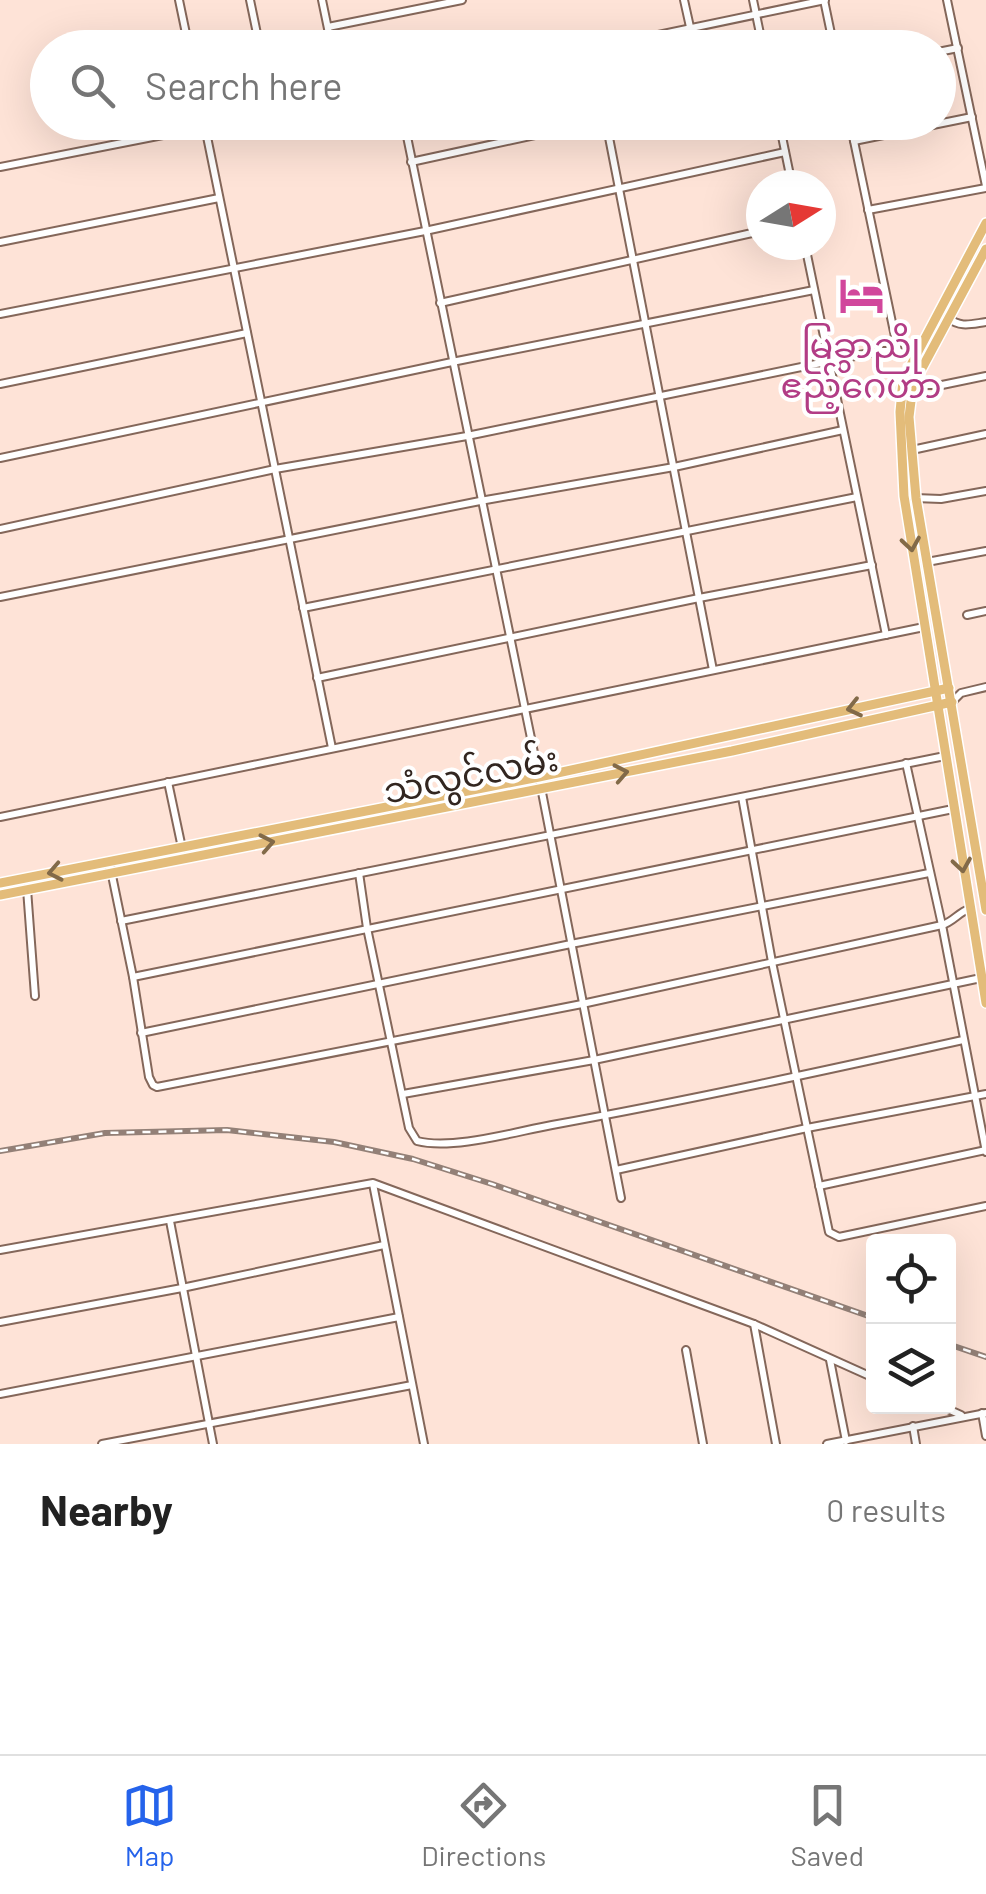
<!DOCTYPE html>
<meta charset="utf-8">
<style>
:root{--surface:#fff;--page:#f6f6f6;--text:#222;--muted:#767676;--line:#e0e0e0;--accent:#2563eb}
body{margin:0;font-family:Barlow,"Noto Sans Myanmar",sans-serif;background:var(--page);color:var(--text)}
.controls{position:absolute;right:30px;bottom:30px;display:grid;overflow:hidden;border-radius:10px;box-shadow:0 10px 40px #0002}
.controls button{width:90px;height:90px;display:grid;place-items:center;padding:0;border:0;border-bottom:2px solid var(--line);background:var(--surface);color:var(--text);font:50px sans-serif}
.compass{position:absolute;left:746px;top:170px;width:90px;height:90px;border-radius:50%;background:var(--surface);box-shadow:0 10px 40px #0002;rotate:79deg}
.list{margin:0;padding:0;list-style:none}
h2{display:flex;justify-content:space-between;align-items:center;height:130px;margin:0;padding:0 40px;font-size:42px}
h2 small{font-size:32px;font-weight:400;color:var(--muted)}
.icon{flex:none;width:55px;height:55px;fill:none;stroke:currentColor;stroke-width:2;stroke-linecap:round;stroke-linejoin:round}
.map{position:relative;flex:none;width:986px;height:1444px;overflow:hidden}
.search{position:absolute;background:var(--surface);box-shadow:0 10px 40px #0002;left:30px;right:30px;top:30px;height:110px;display:flex;align-items:center;gap:25px;box-sizing:border-box;padding:0 35px;border-radius:55px;color:var(--muted);font-size:38px}
.sheet{height:310px;background:var(--surface)}
nav{display:flex;justify-content:space-around;align-items:center;box-sizing:border-box;height:140px;border-top:2px solid var(--line);background:var(--surface);font-size:28px;color:var(--muted)}
nav a{display:grid;justify-items:center;gap:5px}
nav .on{color:var(--accent)}
.map>svg:first-child{display:block}
.lines{fill:none;stroke-linecap:round;stroke-linejoin:round}
.street-casing{stroke:#84675a;stroke-width:10}
.primary-casing{stroke:#fff;stroke-width:12}
.street{stroke:#fff;stroke-width:6}
.primary{stroke:#e3bc7a;stroke-width:9}
.rail-casing{stroke:#938077;stroke-width:6}
.rail{stroke:#fff;stroke-width:2.5;stroke-dasharray:8;stroke-linecap:butt}
.oneway{stroke:#826a48}
.labels{text-anchor:middle;stroke-width:8;stroke-linejoin:round;paint-order:stroke}
.hotel-label{font-size:35px;fill:#b23c85;stroke:#fff}
.street-label{font-size:35px;fill:#322620;stroke:#fff}
</style>
<div class="map">
<svg width="986" height="1444" viewBox="0 0 986 1444">
<rect width="100%" height="100%" fill="#fee3d7"/>
<g class="lines">
<defs>
<g id="street">
<path d="M179,0L189,48"/>
<path d="M250,0L260,48"/>
<path d="M322,0L332,48"/>
<path d="M684,0L690,27"/>
<path d="M753,0L763,48"/>
<path d="M824,0L834,48"/>
<path d="M947,0L986,186"/>
<path d="M328,27L462,0"/>
<path d="M596,48L825,0"/>
<path d="M938,52L958,48"/>
<path d="M204,122L332,748"/>
<path d="M404,122L539,777L621,1198"/>
<path d="M606,122L713,670"/>
<path d="M779,122L792,185"/>
<path d="M850,122L898,351"/>
<path d="M854,141L972,117"/>
<path d="M411,162L595,122"/>
<path d="M0,167L229,122"/>
<path d="M868,210L986,188"/>
<path d="M0,242L219,198"/>
<path d="M805,245L886,635"/>
<path d="M440,303L761,231"/>
<path d="M0,314L425,231L785,152"/>
<path d="M948,318C961,328 971,324 986,322"/>
<path d="M0,384L247,333"/>
<path d="M914,385H942L986,376"/>
<path d="M912,450L986,434"/>
<path d="M0,458L452,362L814,290"/>
<path d="M915,498L941,499L986,491"/>
<path d="M0,529L275,469L467,436L879,351H898L914,358"/>
<path d="M927,562L986,551"/>
<path d="M0,597L480,501L674,467L843,430"/>
<path d="M303,608L857,497"/>
<path d="M967,615L986,611"/>
<path d="M317,678L699,598L872,565"/>
<path d="M952,702L961,693L986,687"/>
<path d="M906,763L942,925L986,1152"/>
<path d="M168,782L182,848"/>
<path d="M742,797L772,962L829,1232L839,1237L986,1206"/>
<path d="M0,817L924,627"/>
<path d="M109,861L133,977L149,1077L153,1085L157,1087L582,1004L942,925C953,922 959,912 969,909"/>
<path d="M359,873L367,928L409,1128L417,1141C453,1150 514,1132 552,1125C690,1100 827,1070 963,1040"/>
<path d="M27,889L35,996"/>
<path d="M121,921L945,756"/>
<path d="M133,977L953,809"/>
<path d="M141,1033L571,944L929,873"/>
<path d="M403,1094L594,1060L981,978"/>
<path d="M616,1170L807,1128L986,1094"/>
<path d="M373,1184L424,1444"/>
<path d="M819,1186L986,1150"/>
<path d="M170,1221L213,1444"/>
<path d="M0,1250L373,1183L754,1324L874,1378"/>
<path d="M0,1322L182,1288L384,1245"/>
<path d="M754,1324L776,1444"/>
<path d="M686,1350L703,1444"/>
<path d="M830,1360L846,1441"/>
<path d="M0,1394L399,1317"/>
<path d="M941,1406L961,1415"/>
<path d="M982,1413L986,1436"/>
<path d="M913,1426L916,1444"/>
<path d="M102,1444L412,1385"/>
<path d="M827,1444L986,1413"/>
</g>
<g id="primary">
<path d="M986,223L903,380L900,412L904,496L986,1003"/>
<path d="M986,249L913,385L909,417L916,498L986,910"/>
<path d="M0,883L539,777L949,688"/>
<path d="M0,895L732,751L952,702"/>
</g>
</defs>
<!-- street casing -->
<use href="#street" class="street-casing"/>
<!-- primary casing -->
<use href="#primary" class="primary-casing"/>
<!-- street -->
<use href="#street" class="street"/>
<!-- primary -->
<use href="#primary" class="primary"/>
<defs>
<g id="rail">
<path d="M0,1151L105,1133L227,1130L334,1142L413,1159L492,1184L874,1318"/>
<path d="M948,1344L986,1357"/>
</g>
</defs>
<!-- rail casing -->
<use href="#rail" class="rail-casing"/>
<!-- rail -->
<use href="#rail" class="rail"/>
</g>
<!-- one-way arrows -->
<defs><path id="oneway-chevron" d="M-2-3.5L2.5 0L-2 3.5" fill="none" stroke-width="1.6" stroke-linecap="round" stroke-linejoin="round" transform="scale(2.5)"/></defs>
<g class="oneway">
<use href="#oneway-chevron" transform="translate(911 544) rotate(81)"/>
<use href="#oneway-chevron" transform="translate(854 708) rotate(167)"/>
<use href="#oneway-chevron" transform="translate(621 773) rotate(-11)"/>
<use href="#oneway-chevron" transform="translate(267 843) rotate(-11)"/>
<use href="#oneway-chevron" transform="translate(962 865) rotate(81)"/>
<use href="#oneway-chevron" transform="translate(55 872) rotate(169)"/>
</g>
<!-- icons -->
<defs>
<symbol id="hotel-bare" viewBox="-9 -9 18 18"><path d="M-6-4.5h1.5V1H6V5H4.5V3h-9V5H-6ZM-4 0a1.8 1.8 0 1 1 3.6 0ZM.5 0V-2.5h3Q6-2.5 6 0Z" fill="#d1479c" stroke="#fff" stroke-width="2.5" paint-order="stroke"/></symbol>
</defs>
<g fill-rule="evenodd">
<use href="#hotel-bare" x="830" y="264" width="63" height="63"/>
</g>
<g class="labels">
<!-- hotel labels -->
<g class="hotel-label">
<text x="861" y="358">မြခွာညို<tspan x="861" dy="40">ဧည့်ဂေဟာ</tspan></text>
</g>
<!-- street labels -->
<g class="street-label">
<text transform="translate(471 775) rotate(-11)" y="12">သံလွင်လမ်း</text>
</g>
</g>
</svg>
<div class="controls">
<button><svg class="icon" aria-label="locate" viewBox="0 0 24 24"><circle cx="12" cy="12" r="6"/><path d="M12 2v4M12 18v4M2 12h4M18 12h4"/></svg></button>
<button><svg class="icon" aria-label="layers" viewBox="0 0 24 24"><path d="M12 4l9 5-9 5-9-5zM3 14l9 5 9-5"/></svg></button>
</div>
<svg class="compass" viewBox="-18 -18 36 36"><path d="M0-13l5 13h-10z" fill="#e53935"/><path d="M0 13l5-13h-10z" fill="#767676"/></svg>
<div class="search"><svg class="icon" aria-label="search" viewBox="0 0 24 24"><circle cx="10" cy="10" r="6"/><path d="M15 15l6 6"/></svg>Search here</div>
</div>
<section class="sheet">
<h2>Nearby<small>0 results</small></h2>
<ul class="list">
</ul>
</section>
<nav>
<a class="on"><svg class="icon" aria-label="map" viewBox="0 0 24 24"><path d="M3 6l6-2 6 2 6-2v14l-6 2-6-2-6 2zM9 4v14M15 6v14"/></svg>Map</a>
<a><svg class="icon" aria-label="directions" viewBox="0 0 24 24"><path d="M12 3l9 9-9 9-9-9zM9 14v-3h6M13 9l2 2-2 2"/></svg>Directions</a>
<a><svg class="icon" aria-label="saved" viewBox="0 0 24 24"><path d="M7 4h10v16l-5-4-5 4z"/></svg>Saved</a>
</nav>
